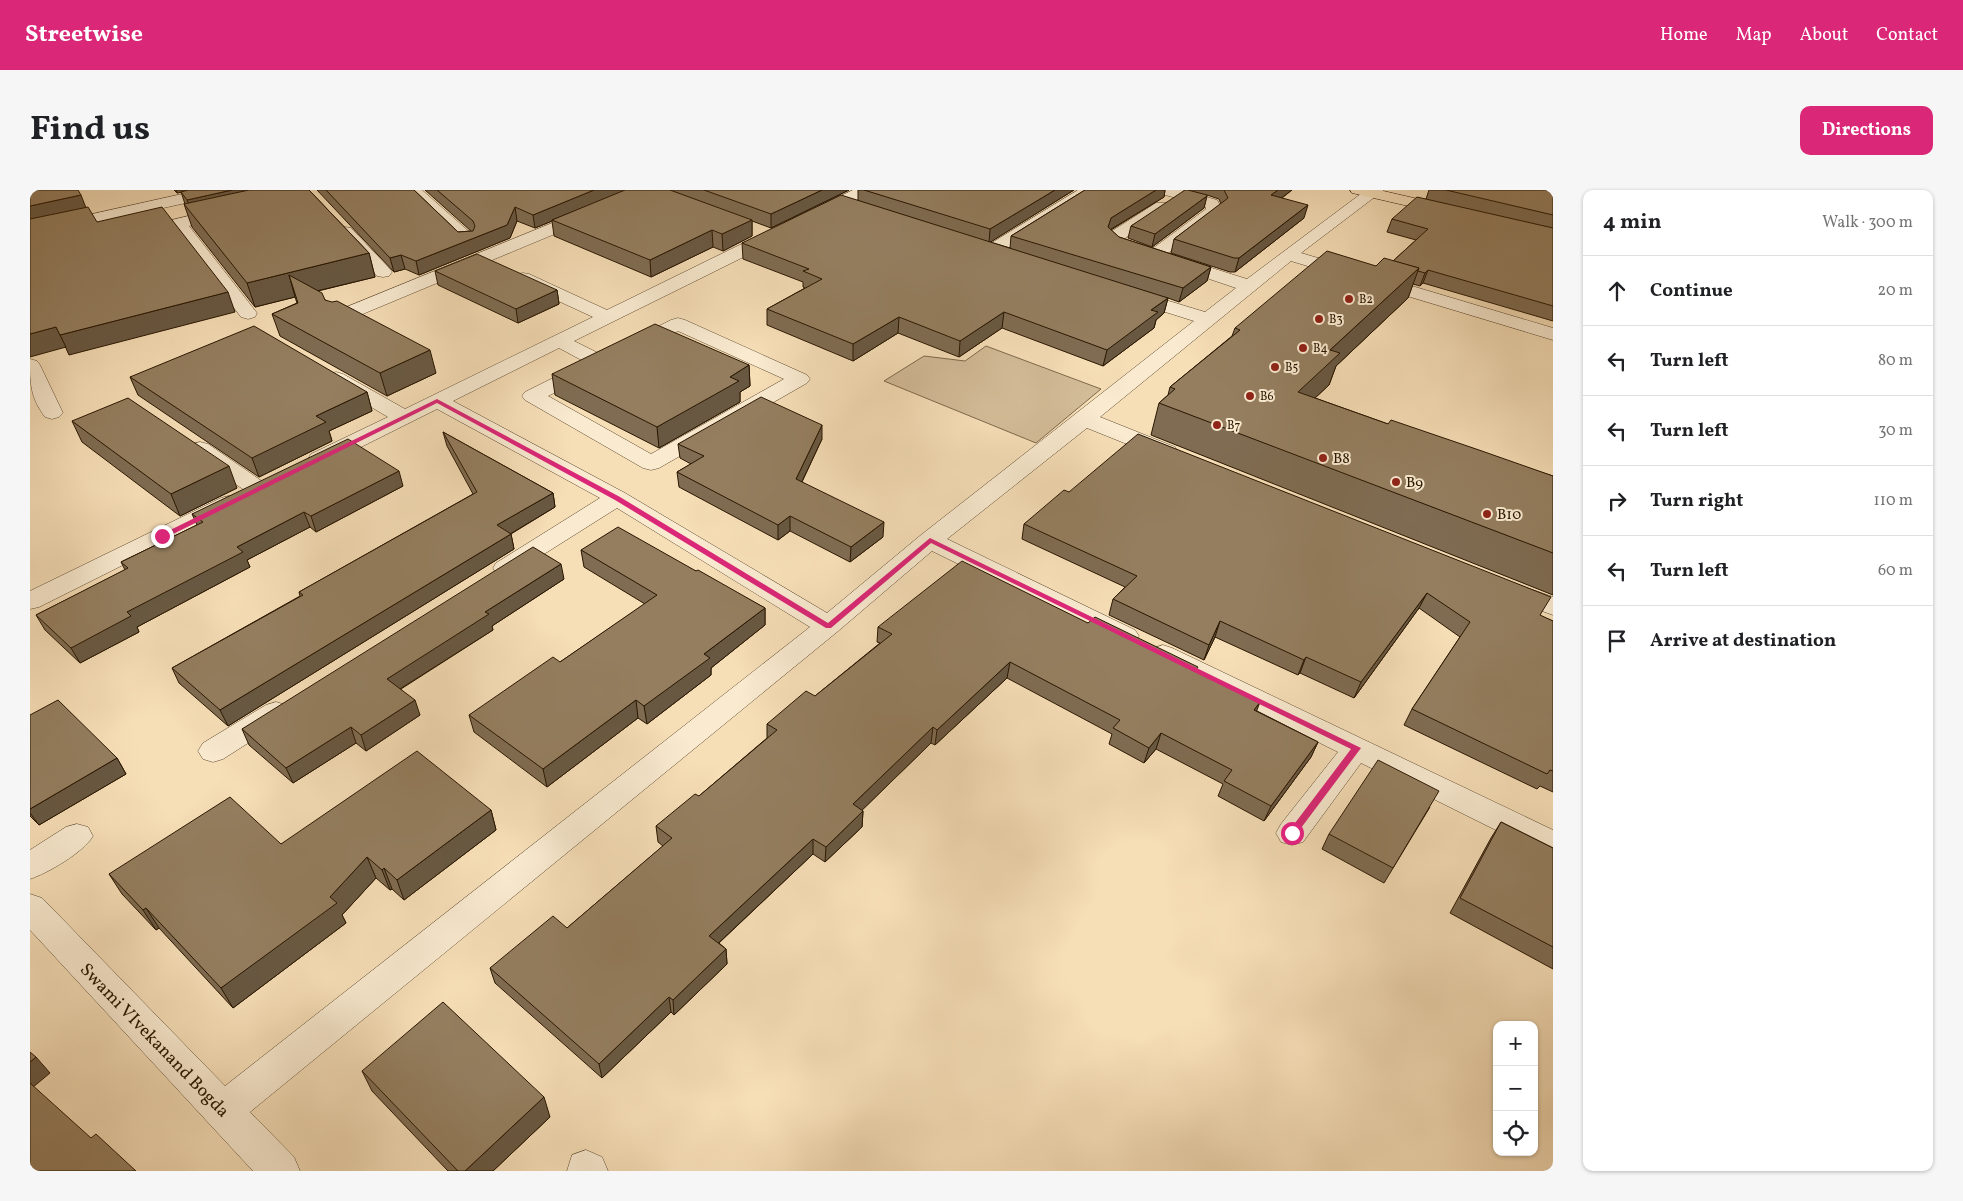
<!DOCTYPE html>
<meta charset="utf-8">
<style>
:root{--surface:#fff;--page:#f6f6f6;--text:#202124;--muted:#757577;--line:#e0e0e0;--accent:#db2777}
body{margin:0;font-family:Vollkorn,serif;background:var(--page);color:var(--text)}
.controls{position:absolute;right:15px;bottom:15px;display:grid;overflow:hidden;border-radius:10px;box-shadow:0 1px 4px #0004}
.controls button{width:45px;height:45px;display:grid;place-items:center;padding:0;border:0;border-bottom:1px solid var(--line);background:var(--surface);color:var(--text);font:25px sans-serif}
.stop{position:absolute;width:15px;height:15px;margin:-11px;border:4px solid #db2777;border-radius:50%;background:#fff}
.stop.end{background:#db2777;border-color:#fff;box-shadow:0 1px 5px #0008}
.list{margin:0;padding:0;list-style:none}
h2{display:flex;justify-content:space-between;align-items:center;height:65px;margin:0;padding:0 20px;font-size:21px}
h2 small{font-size:16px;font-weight:400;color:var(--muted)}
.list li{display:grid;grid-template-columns:32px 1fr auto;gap:15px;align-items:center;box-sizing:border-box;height:70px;padding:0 20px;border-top:1px solid var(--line)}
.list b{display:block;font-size:19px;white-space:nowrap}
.list em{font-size:16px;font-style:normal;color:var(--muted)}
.icon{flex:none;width:28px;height:28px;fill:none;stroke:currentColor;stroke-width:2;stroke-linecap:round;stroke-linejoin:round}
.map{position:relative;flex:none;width:1523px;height:981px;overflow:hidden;border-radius:10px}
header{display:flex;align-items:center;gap:30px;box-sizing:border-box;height:70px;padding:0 25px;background:var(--accent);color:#fff}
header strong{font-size:24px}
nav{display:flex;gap:28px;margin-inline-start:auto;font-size:18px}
.intro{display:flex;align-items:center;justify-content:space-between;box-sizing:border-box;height:120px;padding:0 30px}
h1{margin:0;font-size:35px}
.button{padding:12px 22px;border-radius:10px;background:var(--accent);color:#fff;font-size:18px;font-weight:700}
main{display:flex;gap:30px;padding:0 30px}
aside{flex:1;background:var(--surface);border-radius:10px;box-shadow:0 1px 4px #0004}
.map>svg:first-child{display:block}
.green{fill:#d3bc98;stroke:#7e694c}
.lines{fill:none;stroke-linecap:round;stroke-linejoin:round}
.minor-casing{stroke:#5c482e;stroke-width:1}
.major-casing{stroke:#291600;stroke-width:1}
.minor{fill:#f9ead0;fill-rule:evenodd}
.major{fill:#f6deb7;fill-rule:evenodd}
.wall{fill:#7f6c52;stroke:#291600}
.shaded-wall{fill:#685842;stroke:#291600}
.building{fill:#947e5f;stroke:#291600}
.route{fill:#db2777}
.poi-dot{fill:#8f2418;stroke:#f9ead0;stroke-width:2}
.labels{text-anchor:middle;stroke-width:4;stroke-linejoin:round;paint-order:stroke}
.far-poi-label{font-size:12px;fill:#291600;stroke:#f9ead0;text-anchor:start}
.poi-label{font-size:15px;fill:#291600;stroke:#f9ead0;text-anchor:start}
.near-street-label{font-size:18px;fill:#291600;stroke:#f9ead0}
</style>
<header>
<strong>Streetwise</strong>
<nav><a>Home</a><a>Map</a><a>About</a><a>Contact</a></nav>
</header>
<div class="intro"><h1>Find us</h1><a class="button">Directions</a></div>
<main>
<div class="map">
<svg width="1523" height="981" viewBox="0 0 1523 981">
<rect width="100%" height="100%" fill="#f6deb7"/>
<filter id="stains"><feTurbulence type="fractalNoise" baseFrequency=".004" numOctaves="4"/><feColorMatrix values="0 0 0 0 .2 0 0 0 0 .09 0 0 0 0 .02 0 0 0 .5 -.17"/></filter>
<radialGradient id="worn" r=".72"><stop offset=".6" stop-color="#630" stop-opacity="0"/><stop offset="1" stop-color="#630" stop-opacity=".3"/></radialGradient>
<!-- green -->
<path class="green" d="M956,156L1071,199L1006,253L854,191L894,166L935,171Z"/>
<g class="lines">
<defs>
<g id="minor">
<path d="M170,0H199L197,3L191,5L0,48V38Z"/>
<path d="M375,0H392L444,46L446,50L444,54H432Z"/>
<path d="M603,0H625L623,3L316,131L309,133L302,131L300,127L302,123Z"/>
<path d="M823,0H843L841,3L790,28H778L776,25L778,22Z"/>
<path d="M1048,0H1067L1065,3L967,65L961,66L955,65L952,61L955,57Z"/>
<path d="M1126,0H1152L1187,10L1193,20L1137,64L1217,89L1336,0H1354L1271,63L1523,138V150L1261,71L1070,227L1145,257L1148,262L1145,267L1137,269L1129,267L1057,238L917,349L1105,440L1109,446L1105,452L1096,455L1087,452L902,361L807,442L220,922L264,967L270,981H223L0,740V704L12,708L195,896L780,437L587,318L484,383L475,386L466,383L463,378L466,373L570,308L407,219L297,274L289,276L281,274L278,269L281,264L358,227L299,192L296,188L299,184L306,182L313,184L375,219L563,127L487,92L484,88L487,84L493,83L499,84L577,120L740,40H752L754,44L752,48L544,151L578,168L581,172L578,176L518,206L621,264L754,189L648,141C634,149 614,164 597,160L594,156L597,152L641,130L648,128L655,130L777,185L780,189L777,193L629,278L621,280L613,278L495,210L492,206L495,202L555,172L529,158L423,211L595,303L797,423L891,345L1164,131L1094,109L1091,105L1094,101L1100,100L1106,101L1175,122L1206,98L1079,55L1077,51L1079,43L1126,13H1138L1140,16L1094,49L1122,59L1176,19L1175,16L1128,3Z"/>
<path d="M196,17L202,19L204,22L202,25L159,36L227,123L225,127L218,129L211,127L140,34L142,30Z"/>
<path d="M315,37L321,38L359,78L362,82L359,86L353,87L347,86L309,46L307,42L309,38Z"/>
<path d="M0,169L7,171L10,175L33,223L29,227L22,229L15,227C0,207 0,193 0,169Z"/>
<path d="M170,252L178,254L236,294L239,299L236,304L228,306L220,304L162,264L159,259L162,254Z"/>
<path d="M199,306L207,308L211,313L207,318L9,417L0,419V401L191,308Z"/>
<path d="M1483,393L1523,407V425L1474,407L1470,401L1474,395Z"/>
<path d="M1133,455L1142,458L1523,640V666L1512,663L1331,573L1273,652L1262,655L1251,652L1246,643L1251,634L1308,562L1124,470L1120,464L1124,458Z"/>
<path d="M246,512L256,515L260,522L256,529L193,569L183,572L173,569L168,561L173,553L236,515Z"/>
<path d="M47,634L58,637L63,646C54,662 18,683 0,689V660L36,637Z"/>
<path d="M556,960L572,967L578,981H537L542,965Z"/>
</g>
<path id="major" d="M1320,0H1349L1423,17L1425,20L1423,23L1417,25L1322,3Z"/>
</defs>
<!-- minor casing -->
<use href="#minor" class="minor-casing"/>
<!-- major casing -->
<use href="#major" class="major-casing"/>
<!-- minor -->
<use href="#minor" class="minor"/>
<!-- major -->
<use href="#major" class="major"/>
</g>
<!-- wall -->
<g class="wall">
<path d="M144,0H279L339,63L345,87L288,101L295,110L406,183L357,206L250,146L242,124L267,113L265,107L225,117L162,37L154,14H155L151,2L147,3Z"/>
<path d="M287,0H384L428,42L441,41L395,0H819L741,38L722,31V46L693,61L683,57L621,87L524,46L522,31L505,38L487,31L480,48L389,85L375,79L364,82Z"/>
<path d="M828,0H1044L960,52L980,58L981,46L1055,0H1135L1134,7L1081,40L1089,47L1181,77L1177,91L1149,112L1138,108L1134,123L1126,130L1124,138L1073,176L972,138L929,167L868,143L823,171L737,135V119L775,98L773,97V92L713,69L712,53L828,11Z"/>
<path d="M1158,0H1262L1252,8L1274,28L1205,82H1200L1141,63L1144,49L1191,14L1189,9L1177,5L1174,18L1122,57L1098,48L1101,36Z"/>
<path d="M1399,0H1523V131L1393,93L1390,96L1383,94L1378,108L1306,176L1299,195L1285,208L1358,234L1523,286V405L1121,245L1129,213L1138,205L1140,197L1202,146L1205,138L1346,76L1363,71L1386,50L1357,42L1362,29L1396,9Z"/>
<path d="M405,81L527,100L529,114L488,133L408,95Z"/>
<path d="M719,175L720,196L710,202V212L629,258L525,205L522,184Z"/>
<path d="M100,187L337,202L342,221L299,241L302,251L229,287L108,205Z"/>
<path d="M42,231L207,298L150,326L52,252Z"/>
<path d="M413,242L523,303L525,317L481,344L484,359L198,536L149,493L142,478L270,406L269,402L443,304L417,256Z"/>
<path d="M792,249L772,292L853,347L820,372L760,341L748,350L649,297L647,282L661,274L650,268L648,254Z"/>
<path d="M373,296L286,342L280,337L217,370L220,377L107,437L109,442L50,473L15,440L6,425L95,380L91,372L167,335L162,324Z"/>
<path d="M1039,302L1510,426L1523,431V602L1510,596L1507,599L1374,535L1382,519L1430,447L1389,418L1324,508L1270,483L1268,485L1185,447L1174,470L1079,425L1083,409L1095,397L992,349L994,334Z"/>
<path d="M551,360L666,381L735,418V435L681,478V485L617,534L608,528L517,597L444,542L439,525L530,472L615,414L554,377Z"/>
<path d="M534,389L462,436L463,440L371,499L390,525L336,561L326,553L263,593L219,555L212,539Z"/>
<path d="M1058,433L1167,480L1227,521L1288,552L1281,567L1234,631L1188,606L1193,594L1126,559L1114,573L1079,554L1082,544L977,488L905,555L901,553L832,620L833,621L832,637L795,672L783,664L689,753L696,759L697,774L644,825L641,822L572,888L465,793L460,778L537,738L633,656L628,652L626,636L669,606L737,548V534L785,506L850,453L847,452L848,437Z"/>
<path d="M0,525L87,568L96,584L9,635L0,626Z"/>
<path d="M1400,617L1354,693L1292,659L1299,644Z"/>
<path d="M461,620L466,640L374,710L362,699L360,700L346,688L312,725L316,733L203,818L129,738L126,740L92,704L79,684L251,654Z"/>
<path d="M1471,632L1523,658V779L1420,723L1461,648Z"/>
<path d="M332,881L520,927L463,981H418L342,901Z"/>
</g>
<!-- shaded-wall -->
<g class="shaded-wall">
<path d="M146,0H162L147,3Z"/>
<path d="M202,0H264L162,23L157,10Z"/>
<path d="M564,0H598L522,30V31L505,38L503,25Z"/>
<path d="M792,0H819L741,38V24Z"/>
<path d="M1025,0H1044L959,53L960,39Z"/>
<path d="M1126,0H1135L1134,7L1078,41V37L1081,28Z"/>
<path d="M1248,0H1262L1238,18L1241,5Z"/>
<path d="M51,5L58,23L0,36V16Z"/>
<path d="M1177,6L1174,18L1122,57L1125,44Z"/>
<path d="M1278,15L1274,28L1205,82L1209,68Z"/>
<path d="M485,17L487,31L480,48L389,85L386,71L477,35Z"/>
<path d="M722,30V46L693,61L692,44Z"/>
<path d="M682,40L683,57L621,87L620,70Z"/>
<path d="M339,63L345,87L266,106L259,85L265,107L225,117L217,93Z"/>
<path d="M371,65L375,79L364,82L360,68Z"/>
<path d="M1181,77L1177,91L1149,112L1153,98Z"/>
<path d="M1389,78L1378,108L1306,176L1299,195L1257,234L1268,202L1300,160Z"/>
<path d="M1398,80L1393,93L1390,96L1395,83Z"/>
<path d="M527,100L529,114L488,133L486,119Z"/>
<path d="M198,102L205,122L39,165L30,145Z"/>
<path d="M1138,108L1134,123L1126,130L1124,138L1073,176L1077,160L1121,120Z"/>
<path d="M974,122L972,138L929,167L930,151Z"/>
<path d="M869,127L868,143L823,171V154Z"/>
<path d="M26,137L36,157L0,167V144Z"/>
<path d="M400,160L406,183L357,206L350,183Z"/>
<path d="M719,175L720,196L710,202V212L629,258L627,237L700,187Z"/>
<path d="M337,202L342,221L299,241L302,251L229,287L222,268L286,226Z"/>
<path d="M792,235V249L766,304V289Z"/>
<path d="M199,276L207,298L150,326L141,304Z"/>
<path d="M369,281L373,296L286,342L281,326Z"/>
<path d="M523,303L525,317L470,350L467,335Z"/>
<path d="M274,322L280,337L217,370L220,377L107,437L109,442L50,473L41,458L97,422L207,357Z"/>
<path d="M760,326V341L748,350V335Z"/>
<path d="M854,332L853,347L820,372L821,357Z"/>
<path d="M481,344L484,359L198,536L190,520Z"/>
<path d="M531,374L534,389L462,436L463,440L362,504L357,489L455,422Z"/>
<path d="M1397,403L1389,418L1324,508L1331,492Z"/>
<path d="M735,418V435L681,478V485L617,534L614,516L674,464Z"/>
<path d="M1190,431L1185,447L1174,470L1179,455Z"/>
<path d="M1276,467L1270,483L1268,485L1274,470Z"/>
<path d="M980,472L977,488L905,555L907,540Z"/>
<path d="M385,510L390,525L336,561L331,545Z"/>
<path d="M606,510L608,528L517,597L513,579Z"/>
<path d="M1230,512L1224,528V520Z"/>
<path d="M321,537L326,553L263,593L256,578Z"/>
<path d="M903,537L901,553L822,630L823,614Z"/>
<path d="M1131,543L1126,559L1114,573L1119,558Z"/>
<path d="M1288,552L1281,567L1234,631L1241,616Z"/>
<path d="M87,568L96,584L9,635L0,623V619Z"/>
<path d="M461,620L466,640L374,710L367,690Z"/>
<path d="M833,621L832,637L795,672L796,657Z"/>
<path d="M783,649V664L680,761L679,746Z"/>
<path d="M337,667L346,688L312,725L316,733L203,818L191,798L300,707Z"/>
<path d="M354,678L362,699L360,700L352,680Z"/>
<path d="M116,718L129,738L126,740L113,720Z"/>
<path d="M696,759L697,774L644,825L643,810Z"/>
<path d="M639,807L641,822L572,888L569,874Z"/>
<path d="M6,867L20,883L2,898L0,895V872Z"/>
<path d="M514,907L520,927L463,981H435Z"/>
</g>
<!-- building -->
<g class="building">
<path d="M0,0H48L51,5L0,16Z"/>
<path d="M158,0H202L157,10L151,2Z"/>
<path d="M219,0H279L339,63L217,93L154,14Z"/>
<path d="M296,0H384L428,42L443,41L445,36L443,31L407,0H564L503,25L485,17L477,35L386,71L371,65L360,68Z"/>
<path d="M595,0H640L722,30L692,44L682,40L620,70L522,30Z"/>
<path d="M674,0H792L741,24Z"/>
<path d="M834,0H1025L960,39Z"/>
<path d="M1055,0H1126L1081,28L1078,37L1089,47L1181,77L1153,98L981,46Z"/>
<path d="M1155,0H1158L1177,5V6L1125,44L1101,36Z"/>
<path d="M1194,0H1248L1241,5L1278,15L1209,68H1204L1144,49L1198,8Z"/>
<path d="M1416,0H1523V25Z"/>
<path d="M811,5L1138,108L1121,120L1128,122L1077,160L974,122L930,151L869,127L823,154L737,119L792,89L773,81L779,79L712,53Z"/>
<path d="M1387,7L1523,38V116L1398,80L1395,83L1388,81L1389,78L1363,71L1398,39L1362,29Z"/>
<path d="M58,17L67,32L132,17L198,102L30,145L26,137L0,144V29Z"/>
<path d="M1297,61L1346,76L1354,68L1389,78L1300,160L1310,163L1268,202L1358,234L1361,230L1449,260L1523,286V363L1129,213L1145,199L1140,197L1210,140L1205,138Z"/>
<path d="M447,64L527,100L486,119L405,81Z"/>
<path d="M259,85L292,103L295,110L302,112L307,111L400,160L350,183L242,124L268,113Z"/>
<path d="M625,134L719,175L700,187L709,191L627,237L522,184Z"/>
<path d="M224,136L337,202L286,226L296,232L222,268L100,187Z"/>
<path d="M731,207L792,235L766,289L854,332L821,357L760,326L748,335L647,282L674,266L648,254Z"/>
<path d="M98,208L199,276L141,304L42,231Z"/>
<path d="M413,242L523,303L467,335L481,344L190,520L142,478L273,405L269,402L447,302Z"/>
<path d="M1108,244L1521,407L1510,425L1523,431V581L1520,580L1517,584L1382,519L1440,432L1397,403L1331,492L1276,467L1274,470L1190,431L1179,455L1083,409L1107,386L994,334L1034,300L1039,302Z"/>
<path d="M318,249L369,281L281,326L274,322L207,357L213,362L97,422L101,426L41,458L6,425L98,378L91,372L173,332L162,324Z"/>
<path d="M588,337L666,381L668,380L735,418L674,464L680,468L614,516L606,510L513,579L439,525L523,467L530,472L627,405L551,360Z"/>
<path d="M503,357L531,374L455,422L459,424L357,489L385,510L331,545L321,537L256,578L212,539Z"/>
<path d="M932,371L1058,433L1065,427L1168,477L1166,480L1230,512L1224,520L1288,552L1241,616L1194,591L1202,580L1131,543L1119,558L1083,538L1090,530L980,472L907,540L903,537L823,614L833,621L796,657L783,649L679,746L696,759L643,810L639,807L569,874L460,778L523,726L537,738L642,648L626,636L665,604L669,606L747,540L737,534L776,501L785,506L862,444L848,437Z"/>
<path d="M28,510L87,568L0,619V525Z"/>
<path d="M387,561L461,620L367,690L354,678L352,680L337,667L300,707L307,713L191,798L116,718L113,720L79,684L200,607L251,654Z"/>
<path d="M1348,570L1409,601L1363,678L1299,644Z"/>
<path d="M1471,632L1523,658V757L1430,708Z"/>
<path d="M413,812L514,907L435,981H428L332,881Z"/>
<path d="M0,862L6,867L0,872Z"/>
<path d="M0,893L61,948L66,944L106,981H0Z"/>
</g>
<!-- route -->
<path class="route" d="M407,209L590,307L798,433L900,348L1331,558L1265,646H1259V641L1321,559L901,353L801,438H796L585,310L407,213L135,348L128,346Z"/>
<!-- markers -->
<g class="poi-dot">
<circle cx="1319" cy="109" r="5"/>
<circle cx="1289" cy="129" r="5"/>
<circle cx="1273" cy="158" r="5"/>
<circle cx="1245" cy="177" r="5"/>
<circle cx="1220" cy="206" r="5"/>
<circle cx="1187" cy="235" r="5"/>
<circle cx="1293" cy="268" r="5"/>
<circle cx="1366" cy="292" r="5"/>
<circle cx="1457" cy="324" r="5"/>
</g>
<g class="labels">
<!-- far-poi labels -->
<g class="far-poi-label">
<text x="1329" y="113">B2</text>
<text x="1299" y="133">B3</text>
<text x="1283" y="162">B4</text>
<text x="1255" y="181">B5</text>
<text x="1230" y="210">B6</text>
<text x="1197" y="239">B7</text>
</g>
<!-- poi labels -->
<g class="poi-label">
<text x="1303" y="273">B8</text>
<text x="1376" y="297">B9</text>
<text x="1467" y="329">B10</text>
</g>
<!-- near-street labels -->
<g class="near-street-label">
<text transform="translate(125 850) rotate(46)" y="6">Swami VIvekanand Bogda</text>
</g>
</g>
<rect width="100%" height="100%" filter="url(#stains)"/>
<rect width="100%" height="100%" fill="url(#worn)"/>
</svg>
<div class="controls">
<button>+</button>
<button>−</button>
<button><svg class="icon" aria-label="locate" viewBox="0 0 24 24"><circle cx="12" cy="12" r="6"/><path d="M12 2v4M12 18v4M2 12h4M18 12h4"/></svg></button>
</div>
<div class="stop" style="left:1262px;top:643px"></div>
<div class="stop end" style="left:132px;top:346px"></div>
</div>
<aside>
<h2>4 min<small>Walk · 300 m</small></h2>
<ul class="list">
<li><svg class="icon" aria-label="ahead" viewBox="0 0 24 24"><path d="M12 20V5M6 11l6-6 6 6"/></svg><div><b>Continue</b></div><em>20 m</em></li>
<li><svg class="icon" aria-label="left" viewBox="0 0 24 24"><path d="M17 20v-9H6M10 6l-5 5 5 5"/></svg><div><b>Turn left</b></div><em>80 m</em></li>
<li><svg class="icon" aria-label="left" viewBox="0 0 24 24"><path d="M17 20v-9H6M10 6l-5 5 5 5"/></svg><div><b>Turn left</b></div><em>30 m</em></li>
<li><svg class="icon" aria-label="right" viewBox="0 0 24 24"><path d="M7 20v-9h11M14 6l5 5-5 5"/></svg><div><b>Turn right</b></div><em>110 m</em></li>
<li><svg class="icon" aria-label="left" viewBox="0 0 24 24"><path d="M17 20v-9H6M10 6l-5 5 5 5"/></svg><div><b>Turn left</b></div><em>60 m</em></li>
<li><svg class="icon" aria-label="arrive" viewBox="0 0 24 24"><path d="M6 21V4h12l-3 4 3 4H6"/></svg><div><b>Arrive at destination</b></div></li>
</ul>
</aside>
</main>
